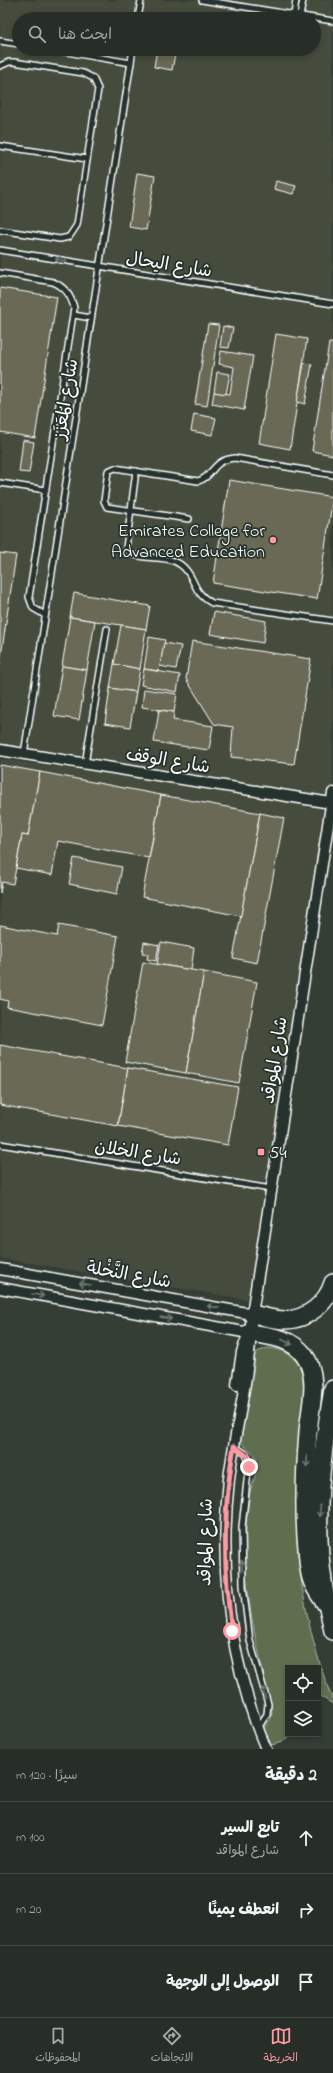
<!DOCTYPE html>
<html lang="ar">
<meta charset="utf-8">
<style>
:root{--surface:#272e28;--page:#333a34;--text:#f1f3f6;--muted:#a4a8a8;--line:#434a45;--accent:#ff9aa2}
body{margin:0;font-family:"Indie Flower","Playpen Sans Arabic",sans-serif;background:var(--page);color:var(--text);direction:rtl}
.controls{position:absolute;right:12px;bottom:12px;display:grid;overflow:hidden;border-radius:0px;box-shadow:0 2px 6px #0003}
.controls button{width:36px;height:36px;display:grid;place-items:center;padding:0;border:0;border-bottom:1px solid var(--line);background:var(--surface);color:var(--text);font:20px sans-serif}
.stop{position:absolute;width:12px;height:12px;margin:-9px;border:3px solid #ff9aa2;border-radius:50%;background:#fff}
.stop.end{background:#ff9aa2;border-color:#fff;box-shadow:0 1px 4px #0008}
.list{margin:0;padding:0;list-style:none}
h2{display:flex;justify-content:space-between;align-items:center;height:52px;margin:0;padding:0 16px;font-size:17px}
h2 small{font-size:13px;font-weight:400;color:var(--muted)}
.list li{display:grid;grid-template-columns:26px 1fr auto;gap:12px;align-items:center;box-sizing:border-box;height:72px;padding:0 16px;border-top:1px solid var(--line)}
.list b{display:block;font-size:15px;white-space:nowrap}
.list p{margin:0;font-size:13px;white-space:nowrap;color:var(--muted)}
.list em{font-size:13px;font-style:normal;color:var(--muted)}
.icon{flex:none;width:22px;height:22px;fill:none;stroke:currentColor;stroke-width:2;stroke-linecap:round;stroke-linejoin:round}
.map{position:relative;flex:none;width:333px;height:1749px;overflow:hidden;direction:ltr}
.search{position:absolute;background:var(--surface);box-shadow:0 2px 6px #0003;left:12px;right:12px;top:12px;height:44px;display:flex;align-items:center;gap:10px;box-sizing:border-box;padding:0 14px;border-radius:22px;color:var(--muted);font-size:15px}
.sheet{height:268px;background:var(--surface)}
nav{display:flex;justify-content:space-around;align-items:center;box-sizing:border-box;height:56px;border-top:1px solid var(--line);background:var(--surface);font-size:11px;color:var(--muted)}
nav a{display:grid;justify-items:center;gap:2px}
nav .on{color:var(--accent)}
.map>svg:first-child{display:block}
.built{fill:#444b3e;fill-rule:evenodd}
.green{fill:#5f6e50;stroke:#afb6a8}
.building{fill:#6b6954;stroke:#fff}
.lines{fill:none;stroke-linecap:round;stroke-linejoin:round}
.service-casing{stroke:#fff;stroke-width:8}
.minor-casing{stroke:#fff;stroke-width:13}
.trunk-casing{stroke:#fff;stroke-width:20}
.service{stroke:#26332d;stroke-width:5}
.minor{stroke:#26332d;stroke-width:10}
.trunk{stroke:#26332d;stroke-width:17}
.oneway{stroke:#727a76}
.route{stroke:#ff9aa2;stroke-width:5}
.poi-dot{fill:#ff9aa2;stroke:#26332d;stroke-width:1.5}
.labels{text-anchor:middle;stroke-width:3.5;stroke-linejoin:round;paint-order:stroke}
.street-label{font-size:18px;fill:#fff;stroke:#26332d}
.poi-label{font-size:18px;fill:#fff;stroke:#26332d;text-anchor:end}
</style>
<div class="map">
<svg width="333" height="1749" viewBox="0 0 333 1749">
<rect width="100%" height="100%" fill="#343e35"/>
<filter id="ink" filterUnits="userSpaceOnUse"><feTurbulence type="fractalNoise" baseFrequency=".025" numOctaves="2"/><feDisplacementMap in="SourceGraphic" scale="8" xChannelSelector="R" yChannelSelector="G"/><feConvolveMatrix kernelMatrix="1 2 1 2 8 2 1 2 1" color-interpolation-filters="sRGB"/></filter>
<g filter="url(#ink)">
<!-- built -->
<path class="built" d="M0,0H333V793L254,1301L0,1258V759L307,800L0,752ZM19,19H314V49H19Z"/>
<!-- green -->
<path class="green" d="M267,1348C288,1348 300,1361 306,1380C301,1432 294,1486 297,1538C300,1593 313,1650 333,1701V1704L318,1695V1668H288V1734H292L282,1742L268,1746L262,1730L270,1720L272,1712C260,1656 246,1608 245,1550C245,1531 247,1511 250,1492C252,1483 259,1470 257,1460C254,1450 244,1449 240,1440L251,1383L253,1357L257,1352Z"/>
<!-- building -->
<g class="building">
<path d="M163,13L181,16V19H162Z"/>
<path d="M184,16L205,19H183Z"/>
<path d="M157,49H176L172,70L154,67Z"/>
<path d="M137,173L155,176L146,230L129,227Z"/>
<path d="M276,181L296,186L293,194L274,189Z"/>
<path d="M0,288L57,297L35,438L0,432Z"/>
<path d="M208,324L219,325L207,406L195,404Z"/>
<path d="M223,326L233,328L229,348L220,347Z"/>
<path d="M276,334L307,339L290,449L259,443Z"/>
<path d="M329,343H333V455L312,451Z"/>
<path d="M221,351L253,356L244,410L212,404L214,392L230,394L234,367L219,364Z"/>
<path d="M304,363L312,364L305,404L297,402Z"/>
<path d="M217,372L230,374L226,394L214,392Z"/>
<path d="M194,414L216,418L212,435L191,431Z"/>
<path d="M23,440L34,442L29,473L19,472Z"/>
<path d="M229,480L333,497L317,599L213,583Z"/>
<path d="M0,553L16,555L0,663Z"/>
<path d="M74,593L150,606L146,629L70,617Z"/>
<path d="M214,612L266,621L263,643L210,634Z"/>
<path d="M70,617L95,621L87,670L62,666Z"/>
<path d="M121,625L146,629L140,669L114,664Z"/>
<path d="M149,637L165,640L159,671L144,669Z"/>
<path d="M192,641L311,659L294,764L231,757L233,727L214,724L186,679Z"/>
<path d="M164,643L181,646L176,669L160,666Z"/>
<path d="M114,664L140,669L136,692L110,688Z"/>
<path d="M62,666L87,670L79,720L54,716Z"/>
<path d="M144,669L180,675L177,692L141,685Z"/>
<path d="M110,688L136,692L130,727L105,723Z"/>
<path d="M144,689L177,694L174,712L142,707Z"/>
<path d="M159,710L174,712L173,720L213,726L209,750L154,742Z"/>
<path d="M0,765L40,772L28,836L22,835L13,884L2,882L0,893Z"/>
<path d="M40,772L161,795L149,858L58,841L52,875L16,868L22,835L28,836Z"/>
<path d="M161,795L260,813L241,916L142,897Z"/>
<path d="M260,813L284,818L257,963L233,958Z"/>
<path d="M74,858L122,867L117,894L69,884Z"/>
<path d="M0,925L57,936L59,925L118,936L102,1025L7,1007L8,1001L0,999Z"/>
<path d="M144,942L159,945L156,961L147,959L148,954L142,953Z"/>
<path d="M161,942L194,948L191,970L157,964Z"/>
<path d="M143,962L204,972L186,1073L125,1062Z"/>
<path d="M204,972L257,982L239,1083L186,1073Z"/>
<path d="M0,1045L128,1068L118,1126L0,1105Z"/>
<path d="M128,1068L238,1087L228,1145L118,1126Z"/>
</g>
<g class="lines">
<defs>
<g id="service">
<path d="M202,0L333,21"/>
<path d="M294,15L296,0"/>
<path d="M300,16L303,0"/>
<path d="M138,19L141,0"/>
<path d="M0,41L19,44"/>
<path d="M49,49L131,63"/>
<path d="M0,66L9,62H14L83,73L93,78L98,89L77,225L69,237L60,239L0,230"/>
<path d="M0,146L87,159"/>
<path d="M0,250L333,304"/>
<path d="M0,273L53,282C65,287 71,295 74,308L29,597L33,608L45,615"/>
<path d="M74,315L91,318"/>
<path d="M136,471L126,548L129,553C145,561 167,554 181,565C196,576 191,592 212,603L333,621"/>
<path d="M0,483L46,490"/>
<path d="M189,519L107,507L104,501L108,471L115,468L198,481C214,477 211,460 235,458L333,475"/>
<path d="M24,754L133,49"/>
<path d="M85,764L107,629"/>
<path d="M0,1144L271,1189"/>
<path d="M234,1446L246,1454L249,1462L242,1527L243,1586L250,1641L268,1704L267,1714L258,1728"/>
</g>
<g id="minor">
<path d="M0,750L331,803"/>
<path d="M0,1269L252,1314"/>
<path d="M0,1288L249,1333"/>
<path d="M237,1385L242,1352L247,1338"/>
<path d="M266,1749C230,1663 219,1571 229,1479C234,1437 245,1395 249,1353C251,1340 250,1327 252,1314L333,793"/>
</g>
<g id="trunk">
<path d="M252,1314C263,1316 274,1320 285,1320C307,1320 327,1303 333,1283"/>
<path d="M249,1333C269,1336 290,1337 304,1355C320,1376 310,1408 308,1432C305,1470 303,1509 307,1548C308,1558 308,1568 311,1578C314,1589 322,1598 328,1607"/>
<path d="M333,1389C322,1452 313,1517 323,1581C325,1598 330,1615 333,1631"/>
</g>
</defs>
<!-- service casing -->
<use href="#service" class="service-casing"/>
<!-- minor casing -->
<use href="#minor" class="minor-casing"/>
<!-- trunk casing -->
<use href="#trunk" class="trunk-casing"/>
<!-- service -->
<use href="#service" class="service"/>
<!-- minor -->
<use href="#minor" class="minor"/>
<!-- trunk -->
<use href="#trunk" class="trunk"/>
</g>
<!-- one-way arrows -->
<defs><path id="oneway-shaft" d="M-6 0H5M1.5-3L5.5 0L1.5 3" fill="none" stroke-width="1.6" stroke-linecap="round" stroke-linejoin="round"/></defs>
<g class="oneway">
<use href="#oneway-shaft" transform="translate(61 260) rotate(-170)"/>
<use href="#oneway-shaft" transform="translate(85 1284) rotate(-170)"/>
<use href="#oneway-shaft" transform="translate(38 1295) rotate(10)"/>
<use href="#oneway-shaft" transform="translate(213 1307) rotate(-170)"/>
<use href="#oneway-shaft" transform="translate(166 1318) rotate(10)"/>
<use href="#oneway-shaft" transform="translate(287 1342) rotate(27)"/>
<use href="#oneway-shaft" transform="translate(307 1461) rotate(93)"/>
<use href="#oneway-shaft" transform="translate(320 1511) rotate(93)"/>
<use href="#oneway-shaft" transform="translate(242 1566) rotate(-93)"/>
<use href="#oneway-shaft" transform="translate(264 1693) rotate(-108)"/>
</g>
</g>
<g class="lines" filter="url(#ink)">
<!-- route -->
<path class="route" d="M232,1631C223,1570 223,1507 234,1446L248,1457L249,1467"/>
</g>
<!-- markers -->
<g class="poi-dot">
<circle cx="273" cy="540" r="4"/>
<rect x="257" y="1148" width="8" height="8" rx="2"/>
</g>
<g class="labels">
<!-- street labels -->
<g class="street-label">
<text transform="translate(169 264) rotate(9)" y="6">شارع اليحال</text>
<text transform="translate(65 399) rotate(-81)" y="6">شارع المُعَزَز</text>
<text transform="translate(168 760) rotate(9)" y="6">شارع الوقف</text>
<text transform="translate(274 1060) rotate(-81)" y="6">شارع المواقد</text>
<text transform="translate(138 1152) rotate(9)" y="6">شارع الخلان</text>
<text transform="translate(129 1274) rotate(10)" y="6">شارع النَّخْلة</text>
<text transform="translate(205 1542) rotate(-89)" y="6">شارع المواقد</text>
</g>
<!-- poi labels -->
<g class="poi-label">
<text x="265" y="536">Emirates College for<tspan x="265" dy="21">Advanced Education</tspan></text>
<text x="269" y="1158" text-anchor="start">54</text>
</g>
</g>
</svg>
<div class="controls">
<button><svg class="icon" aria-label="locate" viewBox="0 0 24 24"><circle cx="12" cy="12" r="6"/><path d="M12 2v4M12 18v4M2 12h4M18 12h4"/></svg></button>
<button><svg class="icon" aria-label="layers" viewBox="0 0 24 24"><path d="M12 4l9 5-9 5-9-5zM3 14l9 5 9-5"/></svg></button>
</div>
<div class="stop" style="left:232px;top:1631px"></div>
<div class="stop end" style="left:249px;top:1467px"></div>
<div class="search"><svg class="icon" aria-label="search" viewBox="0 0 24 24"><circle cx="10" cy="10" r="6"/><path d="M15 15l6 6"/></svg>ابحث هنا</div>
</div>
<section class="sheet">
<h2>2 دقيقة<small>سيرًا · 120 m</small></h2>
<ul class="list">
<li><svg class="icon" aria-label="ahead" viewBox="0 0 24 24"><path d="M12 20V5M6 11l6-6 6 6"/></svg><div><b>تابع السير</b><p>شارع المواقد</p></div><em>100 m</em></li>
<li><svg class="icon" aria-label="right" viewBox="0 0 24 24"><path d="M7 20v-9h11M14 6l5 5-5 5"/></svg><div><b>انعطف يمينًا</b></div><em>20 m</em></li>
<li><svg class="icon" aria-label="arrive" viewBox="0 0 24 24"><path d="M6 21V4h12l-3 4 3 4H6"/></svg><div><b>الوصول إلى الوجهة</b></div></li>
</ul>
</section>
<nav>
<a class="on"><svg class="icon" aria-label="map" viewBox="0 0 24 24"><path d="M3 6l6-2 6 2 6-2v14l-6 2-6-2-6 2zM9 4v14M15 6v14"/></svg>الخريطة</a>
<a><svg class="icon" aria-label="directions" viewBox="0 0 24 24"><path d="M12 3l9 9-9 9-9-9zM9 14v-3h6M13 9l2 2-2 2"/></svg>الاتجاهات</a>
<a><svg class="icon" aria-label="saved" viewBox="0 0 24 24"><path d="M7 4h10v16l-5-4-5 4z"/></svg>المحفوظات</a>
</nav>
